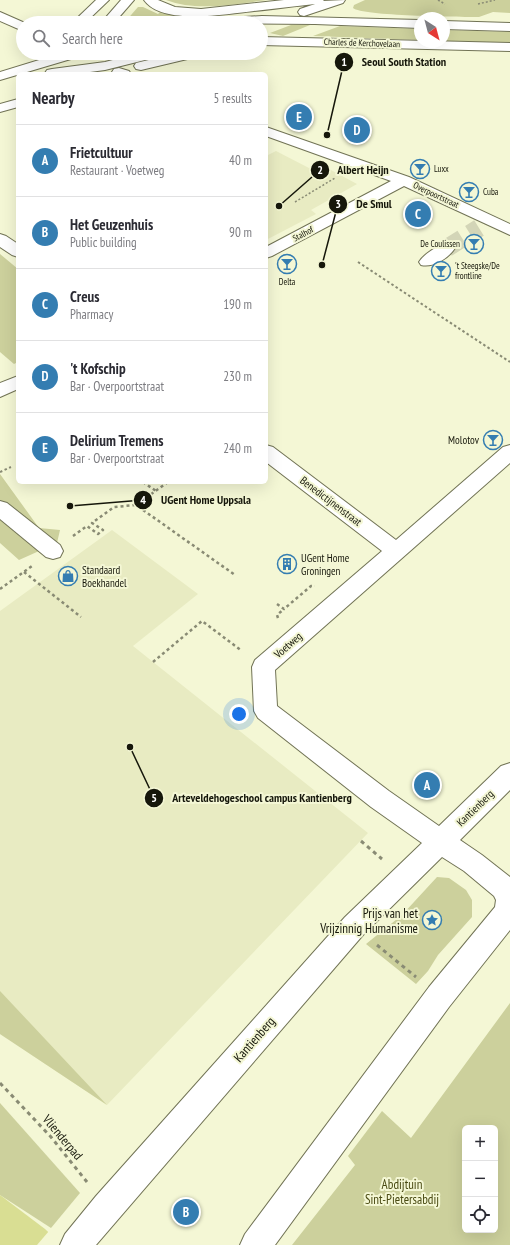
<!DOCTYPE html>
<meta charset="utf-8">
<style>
:root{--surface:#fff;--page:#f7f7f7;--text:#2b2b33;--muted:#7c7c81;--line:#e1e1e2;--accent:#347db1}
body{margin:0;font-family:"PT Sans Narrow",sans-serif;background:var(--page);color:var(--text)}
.controls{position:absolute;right:12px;bottom:12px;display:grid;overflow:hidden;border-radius:6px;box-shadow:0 4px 16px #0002}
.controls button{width:36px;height:36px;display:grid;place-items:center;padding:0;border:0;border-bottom:1px solid var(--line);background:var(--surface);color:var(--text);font:20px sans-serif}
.compass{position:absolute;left:414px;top:12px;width:36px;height:36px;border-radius:50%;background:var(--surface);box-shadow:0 4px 16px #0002;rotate:144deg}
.you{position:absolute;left:239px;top:714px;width:14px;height:14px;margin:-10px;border:3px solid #fff;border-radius:50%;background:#1a73e8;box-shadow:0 0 0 6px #1a73e833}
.badge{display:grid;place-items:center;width:26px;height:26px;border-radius:50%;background:var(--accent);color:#fff;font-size:13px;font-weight:700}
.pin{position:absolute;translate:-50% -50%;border:2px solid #fff;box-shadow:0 1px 4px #0006}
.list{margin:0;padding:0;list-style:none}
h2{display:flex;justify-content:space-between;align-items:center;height:52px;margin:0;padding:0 16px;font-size:17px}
h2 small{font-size:13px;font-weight:400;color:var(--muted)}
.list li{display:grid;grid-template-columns:26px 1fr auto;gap:12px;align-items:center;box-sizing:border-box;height:72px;padding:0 16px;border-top:1px solid var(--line)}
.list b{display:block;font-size:15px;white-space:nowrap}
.list p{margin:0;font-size:13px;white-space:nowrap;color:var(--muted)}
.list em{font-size:13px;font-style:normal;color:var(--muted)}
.icon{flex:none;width:22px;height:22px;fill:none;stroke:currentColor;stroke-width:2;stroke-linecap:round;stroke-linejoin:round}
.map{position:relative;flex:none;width:510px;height:1245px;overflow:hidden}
.search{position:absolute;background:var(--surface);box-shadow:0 4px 16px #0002;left:16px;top:16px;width:252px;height:44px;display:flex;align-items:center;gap:10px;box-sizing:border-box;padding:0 14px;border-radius:22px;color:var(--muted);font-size:15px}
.panel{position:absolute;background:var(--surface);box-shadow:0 4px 16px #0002;left:16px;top:72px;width:252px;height:412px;border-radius:6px}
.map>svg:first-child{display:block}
.built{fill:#e8ebc2}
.green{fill:#ccd09c;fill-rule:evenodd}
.water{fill:#d9de93}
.pier{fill:#f4f7d5}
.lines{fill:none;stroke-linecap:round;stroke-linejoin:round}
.minor-tunnel{stroke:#d3d5b7;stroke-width:18;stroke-dasharray:18 9;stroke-linecap:butt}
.minor-casing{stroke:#717355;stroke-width:2}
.major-casing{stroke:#717355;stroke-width:2}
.path-far3{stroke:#898b74;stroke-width:1.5;stroke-dasharray:2 2;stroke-linecap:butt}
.path-far2{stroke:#898b74;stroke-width:2;stroke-dasharray:2.5 2.5;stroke-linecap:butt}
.path-far1{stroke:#898b74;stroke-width:2.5;stroke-dasharray:3 3;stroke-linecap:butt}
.path{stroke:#898b74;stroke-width:3;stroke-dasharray:4 4;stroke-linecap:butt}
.minor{fill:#fff;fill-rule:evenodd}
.major{fill:#fff;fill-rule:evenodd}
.labels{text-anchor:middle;stroke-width:4;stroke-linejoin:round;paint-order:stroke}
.far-street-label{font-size:9px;fill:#16170b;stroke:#f4f7d5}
.far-poi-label{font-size:9px;fill:#16170b;stroke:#f4f7d5;text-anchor:start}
.poi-label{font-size:11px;fill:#16170b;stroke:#f4f7d5;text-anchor:start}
.street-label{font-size:11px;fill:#16170b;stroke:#f4f7d5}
.near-poi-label{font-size:13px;fill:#16170b;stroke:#f4f7d5;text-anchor:end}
.near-street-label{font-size:13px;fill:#16170b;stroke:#f4f7d5}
.near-park-label{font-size:13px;fill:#494a12;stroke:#f4f7d5}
.leader{fill:none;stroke:#16170b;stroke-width:1.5}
.callout-dot{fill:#16170b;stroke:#f4f7d5;stroke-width:1.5}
.mark-label{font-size:12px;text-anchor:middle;font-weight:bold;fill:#fff}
.callout-label{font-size:12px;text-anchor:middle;font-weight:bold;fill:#16170b;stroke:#f4f7d5;stroke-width:4;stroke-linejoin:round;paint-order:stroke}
</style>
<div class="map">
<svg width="510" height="1245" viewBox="0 0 510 1245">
<rect width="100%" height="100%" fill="#f4f7d5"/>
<!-- built -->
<g class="built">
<path d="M276,151L309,168L318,163L357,184L311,210L316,214L266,240V156Z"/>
<path d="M112,530L198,594L133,646L368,833L107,1105L0,1034V611Z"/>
</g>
<!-- green -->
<g class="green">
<path d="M166,0H267C235,4 197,12 166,0Z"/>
<path d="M365,0H510V13L493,12L479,17C460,17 362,16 353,8L354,5Z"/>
<path d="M138,7H143L158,14L161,11L178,15L177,17C164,18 134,25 125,22Z"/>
<path d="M291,25H310L283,36L270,33Z"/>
<path d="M340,26L420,29V40L313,36Z"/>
<path d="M444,30L510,32V43L444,41Z"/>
<path d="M0,254L18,269V362L14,364L0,352Z"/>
<path d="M0,474L39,528L60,530L57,543L19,560L0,543Z"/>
<path d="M437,877L449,878L466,890L472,900V917L438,955L428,971L416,984L366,944L402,915Z"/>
<path d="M0,991L107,1105L0,1034Z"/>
<path d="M510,1003V1245H292L355,1165L348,1156L382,1111L411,1138ZM465,1128H495V1230H465Z"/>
<path d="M0,1103L80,1193L51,1228L0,1195Z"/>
</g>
<!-- water -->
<path class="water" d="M0,1195L45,1229L62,1245H0Z"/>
<!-- pier -->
<path class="pier" d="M49,1231L63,1244L64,1245H37Z"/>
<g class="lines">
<!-- minor-tunnel -->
<path class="minor-tunnel" d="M447,248L479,228"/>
<defs>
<g id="minor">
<path d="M96,0H109L85,23H72Z"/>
<path d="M0,12L25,23H23V31L0,21Z"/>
<path d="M119,68L129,71L131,74H114L112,72L114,69Z"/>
<path d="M266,127L409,177L510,224V235L404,186L272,256L266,258V247L391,181L266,136Z"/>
<path d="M0,234L6,236L18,244V257L12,255L0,247Z"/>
<path d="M447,243L453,245L455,248C449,258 433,268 421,265L419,262C424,254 438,245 447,243Z"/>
<path d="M18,376V389L0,397V383Z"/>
<path d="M266,445L273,447L396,540L503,447L510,445V463L275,670L277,706L389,791L439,826L501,766L510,763V790L460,840L482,855L510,877V930L449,1007L275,1245H240L245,1234L429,987L495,907L496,900L494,896L464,871L442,857L363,935L96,1245H60L65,1234L96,1196L345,917L422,843L371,807L258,718L254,711L252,667L255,660L382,551L266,462Z"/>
<path d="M0,501L7,503L60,545L63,551L60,557L53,559L46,557L0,519Z"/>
</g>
<g id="major">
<path d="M121,0H134L114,23H101Z"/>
<path d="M144,0H158L175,7L201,9L284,0H324L323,1L345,0L343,3L304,16L300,15L298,12L300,9L315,4C295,6 274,9 254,11C227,14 162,26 144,0Z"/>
<path d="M262,16L420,20V28L315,24L204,23L206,20L210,19Z"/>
<path d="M444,21L510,23V31L444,29Z"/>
<path d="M261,37L510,43V51L261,45Z"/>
<path d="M62,53H83L81,56L0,80V72Z"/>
<path d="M140,53H163L161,56L105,70L75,74L45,73L47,70L52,69L105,62Z"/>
<path d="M178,53H202L200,56L141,70L136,69L134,66L136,63Z"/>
<path d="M18,99V107L0,112V104Z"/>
</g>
</defs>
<!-- minor casing -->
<use href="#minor" class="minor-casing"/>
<!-- major casing -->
<use href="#major" class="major-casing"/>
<!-- path-far3 -->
<g class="path-far3">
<path d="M438,0L445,4"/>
<path d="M478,4L495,0"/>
<path d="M40,19H57"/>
<path d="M217,55L224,53"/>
<path d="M295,202L335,178"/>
</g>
<!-- path-far2 -->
<g class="path-far2">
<path d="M358,262L510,362"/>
<path d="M0,472L11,467"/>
</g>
<!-- path-far1 -->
<g class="path-far1">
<path d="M143,482L156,491"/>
<path d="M168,482L136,505L235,575"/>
<path d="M73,536L87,526L98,534L103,530L92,523L114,507L136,505"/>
<path d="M24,572L81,617"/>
<path d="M0,589L32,566"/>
<path d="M277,604L284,609L311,586H315"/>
<path d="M278,618L277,615L284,609"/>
<path d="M153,662L202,621L242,651"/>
</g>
<!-- path -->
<g class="path">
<path d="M361,841L382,859"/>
<path d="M377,945L416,977"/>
<path d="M0,1083L51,1137L87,1182"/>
</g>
<!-- minor -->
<use href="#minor" class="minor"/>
<!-- major -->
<use href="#major" class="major"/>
</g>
<!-- icons -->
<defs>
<symbol id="bar-ring" viewBox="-11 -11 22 22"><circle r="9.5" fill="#f4f7d5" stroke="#347db1" stroke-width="1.5"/><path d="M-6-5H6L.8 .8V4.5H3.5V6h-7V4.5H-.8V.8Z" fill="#347db1"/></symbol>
<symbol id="building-ring" viewBox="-11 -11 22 22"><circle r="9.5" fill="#f4f7d5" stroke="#347db1" stroke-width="1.5"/><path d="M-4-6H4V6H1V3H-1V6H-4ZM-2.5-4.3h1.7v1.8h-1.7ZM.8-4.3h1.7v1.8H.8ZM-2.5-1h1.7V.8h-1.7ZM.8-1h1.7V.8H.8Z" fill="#347db1"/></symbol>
<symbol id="shop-ring" viewBox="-11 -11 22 22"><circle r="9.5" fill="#f4f7d5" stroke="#347db1" stroke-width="1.5"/><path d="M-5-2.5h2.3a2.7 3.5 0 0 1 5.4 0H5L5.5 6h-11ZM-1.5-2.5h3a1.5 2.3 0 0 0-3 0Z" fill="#347db1"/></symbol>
<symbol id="sight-ring" viewBox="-11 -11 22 22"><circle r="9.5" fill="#f4f7d5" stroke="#347db1" stroke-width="1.5"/><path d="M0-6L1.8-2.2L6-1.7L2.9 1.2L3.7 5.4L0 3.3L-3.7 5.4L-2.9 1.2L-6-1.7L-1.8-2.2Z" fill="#347db1"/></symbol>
</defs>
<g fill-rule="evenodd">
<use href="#bar-ring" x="409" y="158" width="22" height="22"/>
<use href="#bar-ring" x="458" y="181" width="22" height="22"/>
<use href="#bar-ring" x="463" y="233" width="22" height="22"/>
<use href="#bar-ring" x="276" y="253" width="22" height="22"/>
<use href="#bar-ring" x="430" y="260" width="22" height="22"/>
<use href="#bar-ring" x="482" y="429" width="22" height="22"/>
<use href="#building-ring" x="276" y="553" width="22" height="22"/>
<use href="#shop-ring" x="57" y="565" width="22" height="22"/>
<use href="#sight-ring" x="421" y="909" width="22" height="22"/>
</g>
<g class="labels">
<!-- far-street labels -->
<g class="far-street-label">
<text transform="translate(362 43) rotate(2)" y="3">Charles de Kerchovelaan</text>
<text transform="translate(436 195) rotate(25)" y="3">Overpoortstraat</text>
<text transform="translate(303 234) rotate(-28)" y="3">Stalhof</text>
</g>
<!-- far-poi labels -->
<g class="far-poi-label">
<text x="434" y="172">Luxx</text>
<text x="483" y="195">Cuba</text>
<text x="460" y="247" text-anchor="end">De Coulissen</text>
<text x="455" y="269">'t Steegske/De<tspan x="455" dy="10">frontline</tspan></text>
<text x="287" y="285" text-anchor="middle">Delta</text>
</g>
<!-- poi labels -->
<g class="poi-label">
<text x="479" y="444" text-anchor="end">Molotov</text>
<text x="301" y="562">UGent Home<tspan x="301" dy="13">Groningen</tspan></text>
<text x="82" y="574">Standaard<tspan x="82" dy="13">Boekhandel</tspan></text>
</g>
<!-- street labels -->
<g class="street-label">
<text transform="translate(331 501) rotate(37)" y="4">Benedictijnenstraat</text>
<text transform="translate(288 645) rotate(-41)" y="4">Voetweg</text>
<text transform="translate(475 808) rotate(-44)" y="4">Kantienberg</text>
</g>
<!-- near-poi labels -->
<g class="near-poi-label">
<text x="418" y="918">Prijs van het<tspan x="418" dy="15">Vrijzinnig Humanisme</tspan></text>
</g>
<!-- near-street labels -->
<g class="near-street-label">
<text transform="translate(254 1039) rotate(-49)" y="5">Kantienberg</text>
<text transform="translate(63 1137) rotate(50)" y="5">Vlienderpad</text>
</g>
<!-- near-park labels -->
<g class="near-park-label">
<text x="402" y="1189">Abdijtuin<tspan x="402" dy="15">Sint-Pietersabdij</tspan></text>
</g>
</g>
<!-- callouts -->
<path class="leader" d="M327 135L344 62M279 206L320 170M322 265L338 204M70 506L143 500M130 747L154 798"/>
<g class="callout-dot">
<circle cx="327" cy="135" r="4"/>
<circle cx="279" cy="206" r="4"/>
<circle cx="322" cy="265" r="4"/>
<circle cx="70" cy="506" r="4"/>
<circle cx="130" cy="747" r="4"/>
<circle cx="344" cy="62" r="10"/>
<circle cx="320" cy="170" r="10"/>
<circle cx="338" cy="204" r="10"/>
<circle cx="143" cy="500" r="10"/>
<circle cx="154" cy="798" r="10"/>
</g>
<g class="mark-label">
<text x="344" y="66">1</text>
<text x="320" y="174">2</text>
<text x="338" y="208">3</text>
<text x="143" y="504">4</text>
<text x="154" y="802">5</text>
</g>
<g class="callout-label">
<text x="404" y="66">Seoul South Station</text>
<text x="363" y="174">Albert Heijn</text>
<text x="374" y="208">De Smul</text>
<text x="206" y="504">UGent Home Uppsala</text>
<text x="262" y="802">Arteveldehogeschool campus Kantienberg</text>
</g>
</svg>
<div class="controls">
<button>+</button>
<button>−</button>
<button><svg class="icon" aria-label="locate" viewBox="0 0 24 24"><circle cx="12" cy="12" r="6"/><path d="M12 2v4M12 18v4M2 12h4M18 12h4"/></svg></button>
</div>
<svg class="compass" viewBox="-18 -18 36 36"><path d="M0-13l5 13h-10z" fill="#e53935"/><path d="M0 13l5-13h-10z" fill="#7c7c81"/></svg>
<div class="you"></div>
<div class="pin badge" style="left:427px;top:785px">A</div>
<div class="pin badge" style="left:186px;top:1212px">B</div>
<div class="pin badge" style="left:418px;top:214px">C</div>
<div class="pin badge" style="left:357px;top:130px">D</div>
<div class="pin badge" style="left:299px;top:117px">E</div>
<div class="search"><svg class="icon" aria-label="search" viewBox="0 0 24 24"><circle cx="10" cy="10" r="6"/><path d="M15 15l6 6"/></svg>Search here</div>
<section class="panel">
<h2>Nearby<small>5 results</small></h2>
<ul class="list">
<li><span class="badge">A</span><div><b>Frietcultuur</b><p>Restaurant · Voetweg</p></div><em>40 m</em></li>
<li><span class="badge">B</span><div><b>Het Geuzenhuis</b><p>Public building</p></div><em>90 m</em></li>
<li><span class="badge">C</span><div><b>Creus</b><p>Pharmacy</p></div><em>190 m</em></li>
<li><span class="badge">D</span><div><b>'t Kofschip</b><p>Bar · Overpoortstraat</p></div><em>230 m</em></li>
<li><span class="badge">E</span><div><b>Delirium Tremens</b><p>Bar · Overpoortstraat</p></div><em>240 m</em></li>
</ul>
</section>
</div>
